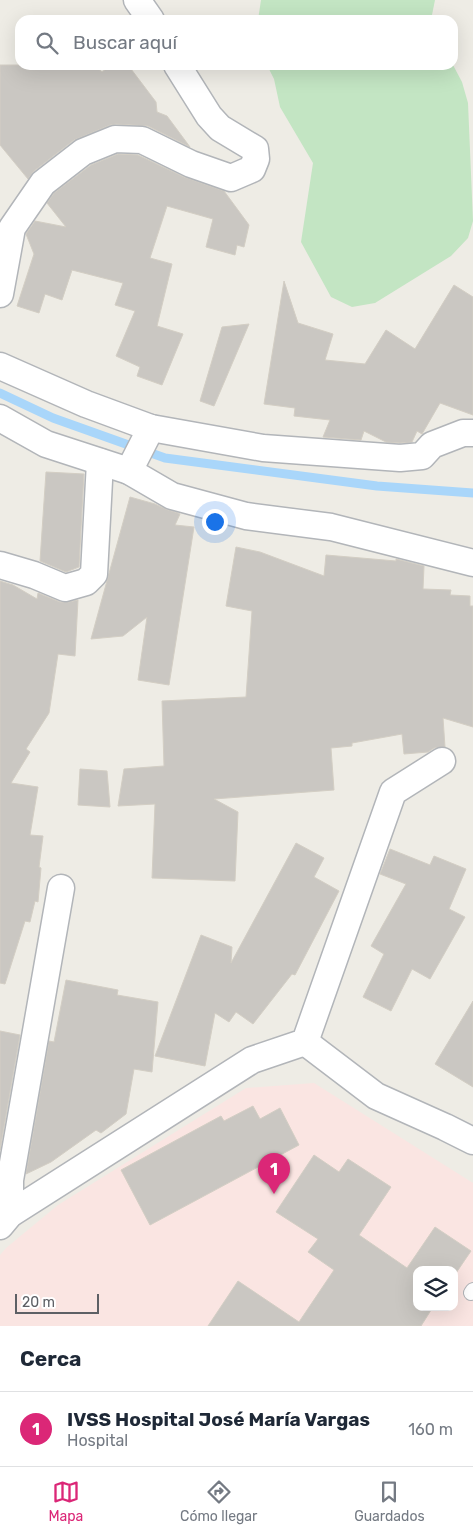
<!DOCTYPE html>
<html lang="es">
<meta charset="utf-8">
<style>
:root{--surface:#fff;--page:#f2f2f3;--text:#1f2937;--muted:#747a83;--line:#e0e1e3;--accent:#db2777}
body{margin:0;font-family:Rubik,sans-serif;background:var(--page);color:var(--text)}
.controls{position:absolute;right:15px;bottom:15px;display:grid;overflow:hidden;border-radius:10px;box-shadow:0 5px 20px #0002}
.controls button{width:45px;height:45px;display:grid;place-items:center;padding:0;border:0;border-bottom:1px solid var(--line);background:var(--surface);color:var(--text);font:25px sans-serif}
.scale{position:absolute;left:15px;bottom:12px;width:84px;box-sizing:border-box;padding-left:5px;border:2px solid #5d6065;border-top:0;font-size:14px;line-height:18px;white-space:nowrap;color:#5d6065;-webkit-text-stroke:4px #fff;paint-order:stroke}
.you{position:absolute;left:214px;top:521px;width:18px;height:18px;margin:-12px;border:4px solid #fff;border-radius:50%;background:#1a73e8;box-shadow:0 0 0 8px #1a73e833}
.badge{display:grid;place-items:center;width:32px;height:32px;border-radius:50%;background:var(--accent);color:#fff;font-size:16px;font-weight:700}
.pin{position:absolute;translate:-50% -41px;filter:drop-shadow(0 1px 2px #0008)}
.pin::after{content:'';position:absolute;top:26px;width:18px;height:15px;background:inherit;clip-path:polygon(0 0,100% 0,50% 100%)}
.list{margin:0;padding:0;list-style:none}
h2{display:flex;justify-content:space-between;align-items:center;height:65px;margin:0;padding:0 20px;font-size:21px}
h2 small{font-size:16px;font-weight:400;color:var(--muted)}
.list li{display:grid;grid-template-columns:32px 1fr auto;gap:15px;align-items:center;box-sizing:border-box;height:75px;padding:0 20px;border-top:1px solid var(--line)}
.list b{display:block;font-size:19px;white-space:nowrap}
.list p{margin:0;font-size:16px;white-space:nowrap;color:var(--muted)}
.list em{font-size:16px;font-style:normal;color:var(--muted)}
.icon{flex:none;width:28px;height:28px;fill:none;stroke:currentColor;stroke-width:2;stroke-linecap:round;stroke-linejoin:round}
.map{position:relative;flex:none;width:473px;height:1326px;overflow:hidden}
.search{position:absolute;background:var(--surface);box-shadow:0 5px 20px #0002;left:15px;right:15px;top:15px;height:55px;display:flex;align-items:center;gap:12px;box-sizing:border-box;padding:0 18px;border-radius:15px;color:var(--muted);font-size:19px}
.sheet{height:140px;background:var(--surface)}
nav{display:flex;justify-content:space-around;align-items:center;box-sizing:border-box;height:70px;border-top:1px solid var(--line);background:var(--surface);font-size:14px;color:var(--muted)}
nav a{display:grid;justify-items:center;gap:2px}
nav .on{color:var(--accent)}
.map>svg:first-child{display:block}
.medical{fill:#fae5e2;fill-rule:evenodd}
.green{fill:#c3e5c3}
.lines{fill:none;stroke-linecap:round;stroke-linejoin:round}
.stream{stroke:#a9d6fa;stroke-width:9}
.building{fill:#cac7c2;stroke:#d3cec4}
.lane-casing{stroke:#b2b5b9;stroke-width:16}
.street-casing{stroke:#b2b5b9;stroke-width:29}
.lane{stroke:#fff;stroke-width:14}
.street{stroke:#fff;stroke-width:26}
</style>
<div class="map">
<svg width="473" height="1326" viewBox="0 0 473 1326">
<rect width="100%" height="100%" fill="#eeece5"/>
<!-- medical -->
<path class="medical" d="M314,1083L473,1183V1326H0V1255L6,1248L58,1205L246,1088ZM417,1270H454V1307H417Z"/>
<!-- green -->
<g class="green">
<path d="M261,0H435L431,20H258Z"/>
<path d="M267,65H453L462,82L468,103L473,221L468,238L451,256L375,303L352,307L331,297L301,242L313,163L280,107L274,79Z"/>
</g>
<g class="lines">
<!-- stream -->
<path class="stream" d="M0,393L53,418L165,458L377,486L473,493"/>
</g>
<!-- building -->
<g class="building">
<path d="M0,65H94L102,72L111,65H128L156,102L157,112L167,116L190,147L148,126L116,124L110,125L74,140L34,171L28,179L0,145Z"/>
<path d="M118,154L138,155L184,177L224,191L249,225L244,247L237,245L235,255L206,247L213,219L167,206L150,258L172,264L157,326L183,334L162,385L137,376L140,367L116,356L135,311L115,305L123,283L72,270L62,300L45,294L39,313L17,306L34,254L26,234L35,221L66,227L47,203L54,193L91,165Z"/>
<path d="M284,281L298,323L333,334L325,360L365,364L386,330L415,349L454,285L473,297V415L440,403L422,434L417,431L412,442L400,443L386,442L364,431L361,440L323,437L330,420L294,416L295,408L264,404Z"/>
<path d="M249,324L214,406L200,401L222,327Z"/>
<path d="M46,472L84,474L79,567L66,572L40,561Z"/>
<path d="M130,497L155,504L168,510L178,513L180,514L175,525L194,527L169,685L138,680L147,617L123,636L91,639Z"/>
<path d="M236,547L260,552L324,576L326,555L396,561V559L424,566L423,589L451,590L450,595L470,596V606H473V727L443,718L445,747L434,748L428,752L404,754L402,734L352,743V746L331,748L334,790L214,799L238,812L235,881L152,878L155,804L118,806L124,769L164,766L162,701L246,697L252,611L226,606Z"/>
<path d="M0,581L13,585L37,599L38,593L60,602H69L78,600L75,656L58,654L49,713L26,749L30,752L11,783L38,787L30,835L43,836L39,867L41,868L38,902L35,901L30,922L25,921L5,984L0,983Z"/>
<path d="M80,769L107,771L110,807L78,805Z"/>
<path d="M296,843L324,858L314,877L339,891L295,975L292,974L253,1024L236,1012L229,1022L215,1013L205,1066L155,1056L201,935L232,947L231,963Z"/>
<path d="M390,849L430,865L434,856L466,869L449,909L465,917L430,979L412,969L391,1011L363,997L384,954L371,946L406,884L380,874Z"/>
<path d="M66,980L118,990L117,995L158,1002L152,1072L134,1069L126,1114L101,1133L96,1130L51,1162L26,1174L49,1041L54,1042Z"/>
<path d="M473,1001V1087L435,1064Z"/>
<path d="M0,1031L20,1035L0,1150Z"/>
<path d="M253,1106L260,1119L280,1108L299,1145L150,1225L121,1170L221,1116L224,1121Z"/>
<path d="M314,1155L339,1172L348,1159L391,1187L359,1235L407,1268L435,1227L471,1251L454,1276V1270H417V1307H433L421,1326H208L238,1281L299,1322L334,1270L308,1252L318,1239L276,1212Z"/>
</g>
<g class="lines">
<defs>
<path id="lane" d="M471,1293L473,1290"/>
<g id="street">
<path d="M137,0L151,20"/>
<path d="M0,294L12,228L43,183L83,152L115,139L142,140L191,164L231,178L252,169L256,159L255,149L220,128L209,116L177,65"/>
<path d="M0,366L86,404L151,428L263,448L400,458L422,456L432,445L463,433H473"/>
<path d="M0,418L46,444L129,471L172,496L246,516L331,527L473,563"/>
<path d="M129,471L151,428"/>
<path d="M0,565L34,575L65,588L86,582L94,574L100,462"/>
<path d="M305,1042L376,1096L445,1127L473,1141"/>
<path d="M10,1214V1180L61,888"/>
<path d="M0,1226L10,1214L252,1060L305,1042L393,792L442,761"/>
</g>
</defs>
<!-- lane casing -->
<use href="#lane" class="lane-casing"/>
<!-- street casing -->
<use href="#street" class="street-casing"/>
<!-- lane -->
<use href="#lane" class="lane"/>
<!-- street -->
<use href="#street" class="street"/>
</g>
</svg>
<div class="controls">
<button><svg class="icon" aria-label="layers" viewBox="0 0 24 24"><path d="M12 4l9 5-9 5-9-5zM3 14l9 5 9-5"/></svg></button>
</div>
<div class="scale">20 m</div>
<div class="you"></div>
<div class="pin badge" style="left:274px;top:1194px">1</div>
<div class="search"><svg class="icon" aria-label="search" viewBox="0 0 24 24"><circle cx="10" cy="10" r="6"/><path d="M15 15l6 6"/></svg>Buscar aquí</div>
</div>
<section class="sheet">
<h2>Cerca<small></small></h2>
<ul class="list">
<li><span class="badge">1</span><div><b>IVSS Hospital José María Vargas</b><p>Hospital</p></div><em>160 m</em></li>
</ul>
</section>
<nav>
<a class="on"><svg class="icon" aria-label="map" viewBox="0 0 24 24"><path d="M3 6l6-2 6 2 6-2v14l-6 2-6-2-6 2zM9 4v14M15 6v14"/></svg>Mapa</a>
<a><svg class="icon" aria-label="directions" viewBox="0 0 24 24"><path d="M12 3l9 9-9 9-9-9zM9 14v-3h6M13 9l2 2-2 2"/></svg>Cómo llegar</a>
<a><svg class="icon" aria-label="saved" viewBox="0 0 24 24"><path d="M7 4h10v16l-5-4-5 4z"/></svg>Guardados</a>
</nav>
